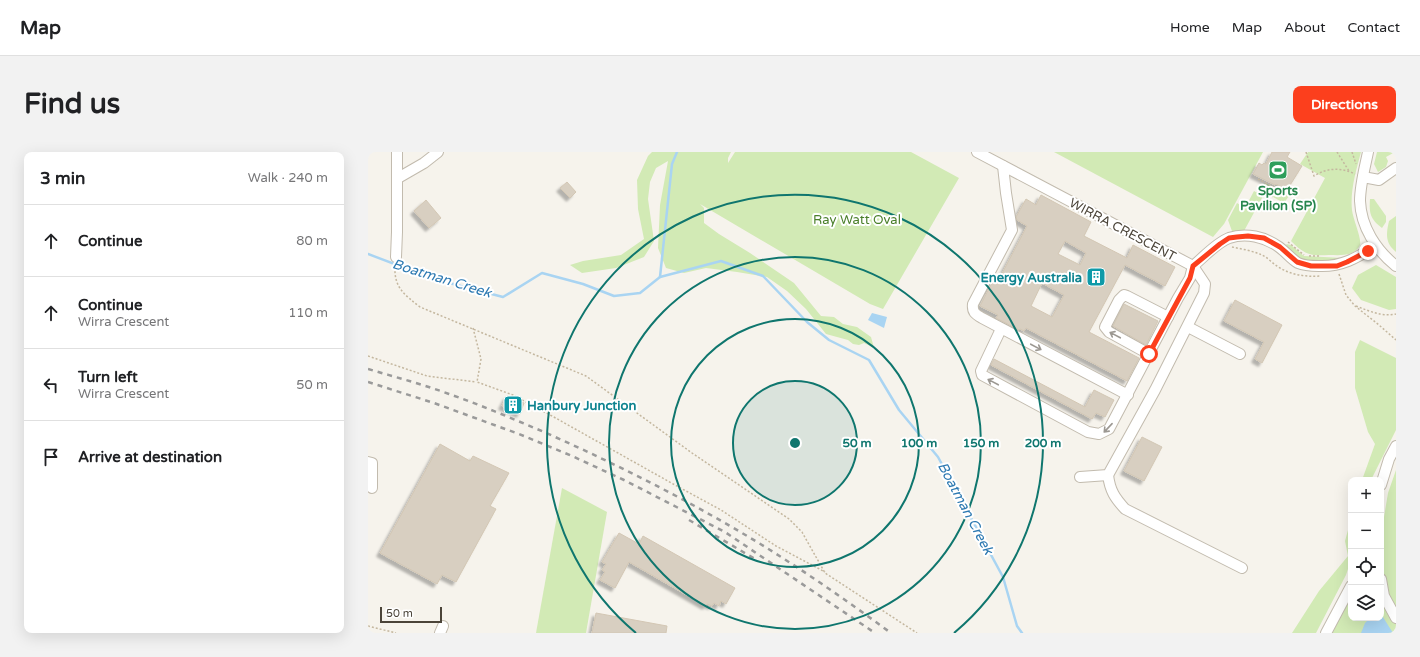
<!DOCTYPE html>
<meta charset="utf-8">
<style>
:root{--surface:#fff;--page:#f2f2f2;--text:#202124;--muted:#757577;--line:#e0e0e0;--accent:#fc3f1d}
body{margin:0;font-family:"Varela Round",sans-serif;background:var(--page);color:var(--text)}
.controls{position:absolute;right:12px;bottom:12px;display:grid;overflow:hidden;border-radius:8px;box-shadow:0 4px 16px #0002}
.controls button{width:36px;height:36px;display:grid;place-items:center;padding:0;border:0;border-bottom:1px solid var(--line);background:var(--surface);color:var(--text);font:20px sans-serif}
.scale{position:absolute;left:12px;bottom:10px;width:62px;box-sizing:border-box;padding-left:4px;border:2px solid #4b4439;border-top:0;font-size:11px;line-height:14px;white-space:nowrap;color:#4b4439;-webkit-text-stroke:3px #fff;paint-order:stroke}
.stop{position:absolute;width:12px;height:12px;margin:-9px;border:3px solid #fc3f1d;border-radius:50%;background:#fff}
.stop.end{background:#fc3f1d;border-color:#fff;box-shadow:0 1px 4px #0008}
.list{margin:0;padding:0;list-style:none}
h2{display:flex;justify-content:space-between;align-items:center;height:52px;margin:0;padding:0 16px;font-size:17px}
h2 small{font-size:13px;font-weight:400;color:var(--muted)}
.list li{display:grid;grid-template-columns:26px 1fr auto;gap:12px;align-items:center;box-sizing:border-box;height:72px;padding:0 16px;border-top:1px solid var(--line)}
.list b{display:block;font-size:15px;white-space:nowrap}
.list p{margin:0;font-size:13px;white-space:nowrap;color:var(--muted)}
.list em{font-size:13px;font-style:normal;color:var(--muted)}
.icon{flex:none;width:22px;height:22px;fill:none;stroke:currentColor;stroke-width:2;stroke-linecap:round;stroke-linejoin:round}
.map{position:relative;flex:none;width:1028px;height:481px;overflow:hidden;border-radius:8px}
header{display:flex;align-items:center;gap:24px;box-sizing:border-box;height:56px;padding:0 20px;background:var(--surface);border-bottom:1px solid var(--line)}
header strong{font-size:19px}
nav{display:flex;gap:22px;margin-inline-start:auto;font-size:14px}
.intro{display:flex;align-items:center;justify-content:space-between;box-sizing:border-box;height:96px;padding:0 24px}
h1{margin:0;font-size:28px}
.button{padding:10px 18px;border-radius:8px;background:var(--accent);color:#fff;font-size:14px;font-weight:700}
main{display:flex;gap:24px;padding:0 24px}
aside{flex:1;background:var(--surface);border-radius:8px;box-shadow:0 4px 16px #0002}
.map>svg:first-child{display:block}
.green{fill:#d2eab5}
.water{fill:#a9d4f2}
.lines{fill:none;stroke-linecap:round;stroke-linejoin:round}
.stream{stroke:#a9d4f2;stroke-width:2.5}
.building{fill:#d8cfc1;stroke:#d3c7b4;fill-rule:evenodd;filter:url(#shadow)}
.minor-casing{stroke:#c2bbae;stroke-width:12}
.path{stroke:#c4b79f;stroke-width:1.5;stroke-dasharray:2 2;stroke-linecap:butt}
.minor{stroke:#fff;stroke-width:10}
.rail{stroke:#9a9a9a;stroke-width:2.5;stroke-dasharray:5 5;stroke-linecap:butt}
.oneway{stroke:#9c9892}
.route{stroke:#fc3f1d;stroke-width:5}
.ring{fill:none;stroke:#0f766e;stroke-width:2}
.labels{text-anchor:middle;stroke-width:4;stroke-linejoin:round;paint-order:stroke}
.leisure-label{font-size:13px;font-weight:bold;fill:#27864d;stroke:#fff}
.park-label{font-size:13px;fill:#4a7f2a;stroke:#fff}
.street-label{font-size:13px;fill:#4b4439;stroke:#fff}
.culture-label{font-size:13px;font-weight:bold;fill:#0d838f;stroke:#fff;text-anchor:end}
.water-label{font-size:14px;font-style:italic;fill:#2e7ab2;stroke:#fff}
.centre{fill:#0f766e;stroke:#fff;stroke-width:2}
.ring-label{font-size:12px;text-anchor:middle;font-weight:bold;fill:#0f766e;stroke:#fff;stroke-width:4;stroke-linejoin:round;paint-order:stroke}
</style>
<header>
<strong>Map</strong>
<nav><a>Home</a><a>Map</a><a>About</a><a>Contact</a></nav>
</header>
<div class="intro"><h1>Find us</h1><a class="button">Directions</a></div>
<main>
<aside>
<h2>3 min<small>Walk · 240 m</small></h2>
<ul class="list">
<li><svg class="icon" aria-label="ahead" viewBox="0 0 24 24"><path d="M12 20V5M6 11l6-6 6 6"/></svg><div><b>Continue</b></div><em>80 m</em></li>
<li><svg class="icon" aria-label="ahead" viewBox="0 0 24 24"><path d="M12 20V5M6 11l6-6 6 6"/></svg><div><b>Continue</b><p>Wirra Crescent</p></div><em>110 m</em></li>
<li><svg class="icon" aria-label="left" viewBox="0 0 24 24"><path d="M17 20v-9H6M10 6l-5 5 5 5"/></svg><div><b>Turn left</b><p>Wirra Crescent</p></div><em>50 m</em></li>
<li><svg class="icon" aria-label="arrive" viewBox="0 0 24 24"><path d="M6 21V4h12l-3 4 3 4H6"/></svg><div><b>Arrive at destination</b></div></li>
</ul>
</aside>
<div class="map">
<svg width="1028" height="481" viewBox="0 0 1028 481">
<defs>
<filter id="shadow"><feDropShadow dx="-3.5" dy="3.5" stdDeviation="1" flood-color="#0004"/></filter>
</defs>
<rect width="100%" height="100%" fill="#f6f3ec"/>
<!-- green -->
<g class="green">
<path d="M284,0H363L360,6V11L367,0H543L591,26L515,157L502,152L332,52L336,56V71L351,82L382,101L426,131L453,164L466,165L475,172L489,175L503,185L506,196L496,191L491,193L485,192L480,188L458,182L438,157L419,139L399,125L369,120L338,116L316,121L298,116L290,96L292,53L300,9L288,16L282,30L280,47L286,89L276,105L248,116L214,121L202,113L215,109L253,103L276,87L270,57L269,28L280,4Z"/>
<path d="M686,0H895L856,72L845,85Z"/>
<path d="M940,0H993C988,19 982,39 984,58C985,67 994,87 992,93C986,105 972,103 961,103C942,104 937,103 923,89L957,26L932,12Z"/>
<path d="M1009,0H1027L1018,5L1020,9L1018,15L1010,20L1006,12Z"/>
<path d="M897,31L908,36L904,44L892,39Z"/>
<path d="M909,37L921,44L916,51L905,45Z"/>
<path d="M886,39L895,44L876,79L865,82L860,68L869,51L877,56Z"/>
<path d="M1002,47H1006L1018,64V70L1014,76C1002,67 1001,61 1002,47Z"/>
<path d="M1028,64V100C1017,91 1018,82 1021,69Z"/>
<path d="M918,92L923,93L936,104L975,106C963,110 946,112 933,108C926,106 921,98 918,92Z"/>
<path d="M1008,113L1028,125V157L1021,158L993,148L984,136L990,123Z"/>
<path d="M992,188L1028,206V278L1003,328H994L1007,292L1000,280L987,236V200Z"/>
<path d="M1028,318V481H963L983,443V466H1013V383L1020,341Z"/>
<path d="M194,336L239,360L218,481H168Z"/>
<path d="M983,367V408L978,423L948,481H924L951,439L980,404L977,389Z"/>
</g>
<!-- water -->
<g class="water">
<path d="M504,161L519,165L516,176L500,168Z"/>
<path d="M1013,462L1025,481H993L997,471L1002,466H1013Z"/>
</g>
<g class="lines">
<!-- stream -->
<g class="stream">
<path d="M0,102L66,127L135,145L174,121L215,132L246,144L272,141L292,125L353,109L395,124L439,170L461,188L501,208L531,258L570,305L635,425L649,474L654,481"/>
<path d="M292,125L304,12L309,0"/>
</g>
</g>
<!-- building -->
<g class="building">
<path d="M904,0H922L919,5L934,14L919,38L908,32L907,33L885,22L891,11L894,13L896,11L898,12Z"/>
<path d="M199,30L208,40L202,46L192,36Z"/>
<path d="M673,43L723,70L716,84L759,106L765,93L807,115L797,134L757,113L721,180L771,206L759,229L658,176L656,179L652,177L651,178L628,166L630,163L612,154L625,129L629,131L659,74L649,68L648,65L658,47L668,53ZM697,89L718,101L712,113L690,102ZM674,131L696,143L684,165L663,154Z"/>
<path d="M58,48L73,66L61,76L46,59Z"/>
<path d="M867,148L914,173L894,211L887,207L896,190L856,169Z"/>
<path d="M756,152L790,169L778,193L745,174Z"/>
<path d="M626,207L717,255L726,238L746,248L737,265L728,261L724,267L623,213Z"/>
<path d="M139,244L156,251L152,262L134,254Z"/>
<path d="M774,285L794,295L776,329L756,319Z"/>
<path d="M72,292L102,309L105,304L141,321L122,354L128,357L88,430L74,423L69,432L12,401Z"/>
<path d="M251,381L271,392L275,384L367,436L358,452L353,449L351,454L346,451L344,454L339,452L338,454L261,410L247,436L232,428L237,420L234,418L238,412L234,410Z"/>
<path d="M228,461L299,474L298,481H224Z"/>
</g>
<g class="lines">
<defs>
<g id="minor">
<path d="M609,0L825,114C836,105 848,91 861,86C878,80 897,85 911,95C918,100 923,107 930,111C937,114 944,114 951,114C973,115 989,106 1007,94"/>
<path d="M1000,0C997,15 992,33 992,49C993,75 1008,98 1028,114"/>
<path d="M635,14L638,41L644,78L605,152C604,160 607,162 614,166L760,243"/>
<path d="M995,25L1011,28L1028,16"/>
<path d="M30,26L56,11L70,0"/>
<path d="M28,105L29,80V0"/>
<path d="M820,175L872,202"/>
<path d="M633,177L613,219L614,223L720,280L731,282L741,277L810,146L822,126L825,114L837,132L836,141L787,238L740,323L712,325"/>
<path d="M781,202L741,180L737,175L751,148L756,143L759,144L800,165"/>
<path d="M0,310L4,311V336"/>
<path d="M740,323C742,339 747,346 757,357L874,416"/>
<path d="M1013,333L1021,307L1028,294"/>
<path d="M1013,427L1016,444L1028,466"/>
<path d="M72,481L75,474"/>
<path d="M958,481L983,434"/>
</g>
</defs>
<!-- minor casing -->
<use href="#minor" class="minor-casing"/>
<!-- path -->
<g class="path">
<path d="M938,0L946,24C958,16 973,15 987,22"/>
<path d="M969,0L981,19"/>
<path d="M984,0L988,12"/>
<path d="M890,27L922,43"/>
<path d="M904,45L910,33"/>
<path d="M920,90L936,103"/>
<path d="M864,95C874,97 885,99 894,103C899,105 904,111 909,114C922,123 937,125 953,124"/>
<path d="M941,104H952"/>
<path d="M27,115C26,136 37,143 52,155L218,224L324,301L421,367L434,380L457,421L549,481"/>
<path d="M971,122L978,143L987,154L1011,173L1028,188"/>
<path d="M988,154C1001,159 1014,165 1028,162"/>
<path d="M105,176L113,207L109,230L145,243L184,264L307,333L353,358L408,394L457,420"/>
<path d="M0,204L59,224L108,230"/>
<path d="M0,474L28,481"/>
</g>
<!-- minor -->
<use href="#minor" class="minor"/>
<!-- rail -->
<g class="rail">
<path d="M0,217C27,225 54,232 81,242C113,253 145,267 176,280C239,308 302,339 362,374C418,406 471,443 523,481"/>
<path d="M0,230L66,251L151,282L204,304L256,328L357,380L507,481"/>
<path d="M321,368L387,407"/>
</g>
</g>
<!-- one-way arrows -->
<defs><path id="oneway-shaft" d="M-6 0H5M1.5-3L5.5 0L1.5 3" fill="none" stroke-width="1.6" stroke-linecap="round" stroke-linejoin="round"/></defs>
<g class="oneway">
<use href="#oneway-shaft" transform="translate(747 183) rotate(-152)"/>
<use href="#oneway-shaft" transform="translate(668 195) rotate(28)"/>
<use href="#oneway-shaft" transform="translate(625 230) rotate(-152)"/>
<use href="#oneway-shaft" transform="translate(740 276) rotate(133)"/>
</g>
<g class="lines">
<!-- route -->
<path class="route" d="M781,202L822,126L825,114L852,92L861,86L869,85L880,84L896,86L912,95L929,110L943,114H969L979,110L1000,99"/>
</g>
<!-- distance rings -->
<circle cx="427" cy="291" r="62" fill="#0f766e" fill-opacity=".12"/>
<g class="ring">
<circle cx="427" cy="291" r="62"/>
<circle cx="427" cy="291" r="124"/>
<circle cx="427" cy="291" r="186"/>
<path d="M268 481A248 248 0 1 1 586 481"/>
</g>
<!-- icons -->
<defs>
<symbol id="stadium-square" viewBox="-11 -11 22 22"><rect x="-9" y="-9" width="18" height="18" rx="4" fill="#2e9e5b" stroke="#fff"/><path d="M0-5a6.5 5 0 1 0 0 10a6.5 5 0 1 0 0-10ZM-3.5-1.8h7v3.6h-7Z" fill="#fff"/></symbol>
<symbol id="building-square" viewBox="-11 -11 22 22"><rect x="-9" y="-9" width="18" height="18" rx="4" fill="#0f9aa8" stroke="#fff"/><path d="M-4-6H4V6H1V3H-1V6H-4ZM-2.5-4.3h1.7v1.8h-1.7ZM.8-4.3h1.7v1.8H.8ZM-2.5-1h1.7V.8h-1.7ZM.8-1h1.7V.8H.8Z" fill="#fff"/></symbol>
</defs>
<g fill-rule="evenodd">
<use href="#stadium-square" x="899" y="7" width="22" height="22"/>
<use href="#building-square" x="717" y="114" width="22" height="22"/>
<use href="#building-square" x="134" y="242" width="22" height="22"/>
</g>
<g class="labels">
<!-- leisure labels -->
<g class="leisure-label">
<text x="910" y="43">Sports<tspan x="910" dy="15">Pavilion (SP)</tspan></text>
</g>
<!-- park labels -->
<g class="park-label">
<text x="489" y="72">Ray Watt Oval</text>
</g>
<!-- street labels -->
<g class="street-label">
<text transform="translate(755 77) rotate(28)" y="5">WIRRA CRESCENT</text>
</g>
<!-- culture labels -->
<g class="culture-label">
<text x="714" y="130">Energy Australia</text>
<text x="159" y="258" text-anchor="start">Hanbury Junction</text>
</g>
<!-- water labels -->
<g class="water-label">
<text transform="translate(74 126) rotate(17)" y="5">Boatman Creek</text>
<text transform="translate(598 356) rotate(62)" y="5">Boatman Creek</text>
</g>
</g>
<circle cx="427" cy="291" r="6" class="centre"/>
<g class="ring-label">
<text x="489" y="295">50 m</text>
<text x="551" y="295">100 m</text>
<text x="613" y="295">150 m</text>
<text x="675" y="295">200 m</text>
</g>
</svg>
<div class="controls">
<button>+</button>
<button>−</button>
<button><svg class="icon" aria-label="locate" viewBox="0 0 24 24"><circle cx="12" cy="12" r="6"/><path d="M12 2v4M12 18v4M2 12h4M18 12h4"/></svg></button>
<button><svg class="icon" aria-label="layers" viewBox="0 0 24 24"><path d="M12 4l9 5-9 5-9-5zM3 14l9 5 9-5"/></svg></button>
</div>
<div class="scale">50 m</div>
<div class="stop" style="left:781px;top:202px"></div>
<div class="stop end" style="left:1000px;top:99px"></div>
</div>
</main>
